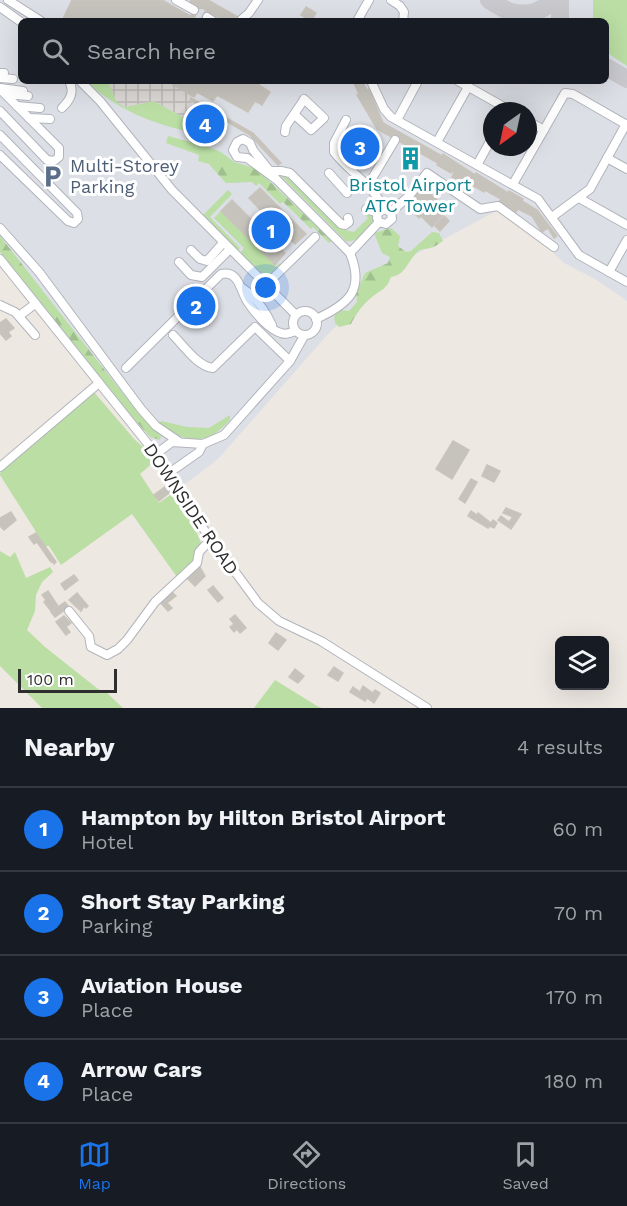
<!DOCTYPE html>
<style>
:root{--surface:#171b24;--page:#242831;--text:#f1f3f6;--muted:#9ea1a6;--line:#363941;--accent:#1a73e8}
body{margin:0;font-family:"Work Sans",sans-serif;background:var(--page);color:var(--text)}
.controls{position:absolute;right:18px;bottom:18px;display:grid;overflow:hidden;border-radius:9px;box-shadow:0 6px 24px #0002}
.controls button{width:54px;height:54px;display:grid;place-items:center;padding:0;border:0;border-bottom:2px solid var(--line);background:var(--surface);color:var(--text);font:30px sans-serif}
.compass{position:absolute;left:483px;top:102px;width:54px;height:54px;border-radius:50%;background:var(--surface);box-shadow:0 6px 24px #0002;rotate:213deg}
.scale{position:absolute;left:18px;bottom:15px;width:99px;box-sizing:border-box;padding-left:6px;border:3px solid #2e2e2e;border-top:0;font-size:16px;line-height:21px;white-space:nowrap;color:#2e2e2e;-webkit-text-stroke:4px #fff;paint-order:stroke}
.you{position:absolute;left:266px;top:288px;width:21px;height:21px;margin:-15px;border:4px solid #fff;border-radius:50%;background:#1a73e8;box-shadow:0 0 0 9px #1a73e833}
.badge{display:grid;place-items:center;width:39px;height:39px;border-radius:50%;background:var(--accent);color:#fff;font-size:20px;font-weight:700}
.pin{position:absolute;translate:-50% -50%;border:3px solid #fff;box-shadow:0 2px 6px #0006}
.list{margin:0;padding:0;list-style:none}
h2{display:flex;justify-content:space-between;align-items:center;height:78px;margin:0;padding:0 24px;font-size:26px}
h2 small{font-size:20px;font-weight:400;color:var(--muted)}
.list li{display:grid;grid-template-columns:39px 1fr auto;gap:18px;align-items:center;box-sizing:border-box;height:84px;padding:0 24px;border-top:2px solid var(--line)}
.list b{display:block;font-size:22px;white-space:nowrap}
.list p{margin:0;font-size:20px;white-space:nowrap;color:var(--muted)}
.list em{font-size:20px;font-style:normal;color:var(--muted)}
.icon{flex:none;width:33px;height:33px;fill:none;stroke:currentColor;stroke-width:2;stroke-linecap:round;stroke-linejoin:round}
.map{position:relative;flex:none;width:627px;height:708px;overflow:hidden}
.search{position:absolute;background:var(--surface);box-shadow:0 6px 24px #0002;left:18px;right:18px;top:18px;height:66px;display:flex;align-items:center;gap:15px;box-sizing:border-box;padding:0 21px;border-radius:9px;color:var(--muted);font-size:22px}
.sheet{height:414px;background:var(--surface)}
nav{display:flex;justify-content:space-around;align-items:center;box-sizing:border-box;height:84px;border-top:2px solid var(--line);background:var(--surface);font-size:16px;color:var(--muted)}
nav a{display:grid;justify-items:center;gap:3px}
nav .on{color:var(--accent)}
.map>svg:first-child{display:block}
.airport{fill:#dddfe6;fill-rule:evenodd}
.grass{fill:#badea4}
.forest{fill:url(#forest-firs)}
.plaza{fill:url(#plaza-grid)}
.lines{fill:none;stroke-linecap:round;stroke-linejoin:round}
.taxiway{stroke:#c9c8cc;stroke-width:18}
.building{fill:#c6c3bd;stroke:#c9c4bb;stroke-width:1.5}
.minor-casing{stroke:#b2b4bc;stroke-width:10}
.minor{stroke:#fff;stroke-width:8}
.labels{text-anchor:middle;stroke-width:6;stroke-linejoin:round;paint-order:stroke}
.service-label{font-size:18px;fill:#4e5e75;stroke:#fff;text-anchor:start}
.culture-label{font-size:18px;fill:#0d838f;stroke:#fff}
.street-label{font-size:18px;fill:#2e2e2e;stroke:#fff}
</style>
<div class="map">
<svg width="627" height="708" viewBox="0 0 627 708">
<defs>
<pattern id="forest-firs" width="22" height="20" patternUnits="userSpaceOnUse" patternTransform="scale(1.5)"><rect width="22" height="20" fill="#badea4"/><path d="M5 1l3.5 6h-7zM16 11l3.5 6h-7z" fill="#a0bf8e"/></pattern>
<pattern id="plaza-grid" width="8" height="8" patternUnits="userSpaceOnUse" patternTransform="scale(1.5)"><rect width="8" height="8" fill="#dad7d4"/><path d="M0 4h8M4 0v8" fill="none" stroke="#bbb9b6"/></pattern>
</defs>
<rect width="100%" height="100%" fill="#ede8e2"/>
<!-- airport -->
<path class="airport" d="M0,0H627V301L595,279L564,263L537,237L498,210L405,260L329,333L218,459L184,485L176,474L177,470L175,466L171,464L0,252ZM21,21H606V81H21ZM492,111H528V147H492Z"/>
<!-- grass -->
<g class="grass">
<path d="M593,0H627V66L606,52V21H593Z"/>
<path d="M86,81H108L117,102L125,107L154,101L183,117L184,115L186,117L185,119L203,130L206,135C161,127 120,113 86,81Z"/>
<path d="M168,136L206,146L221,152L215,171L209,164L198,161L199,155L166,143Z"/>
<path d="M286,175L345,230L354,232L368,218L361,210L373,215V224C365,232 358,243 346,241L281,176Z"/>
<path d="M228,190L232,194L210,217L240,248L238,251L203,215Z"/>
<path d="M221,211L275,265L274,268L280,263L282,265L271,275L262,274L240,253L244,248L214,218Z"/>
<path d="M93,391L135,440L157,459L140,474L159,503L173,493L191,519L201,543L194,563L177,577L132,514L61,565L49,546H45L0,475V473Z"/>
<path d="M230,415V420C226,424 221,429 216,433C198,446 172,436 158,423L162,421L187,427L209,428Z"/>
<path d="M0,551L10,557L15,552L26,578L50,567L53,572L42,582L36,595L35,611L27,630L45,647L98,689L107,693L123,708H42L0,666Z"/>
<path d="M275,680L317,706L322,708H254Z"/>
</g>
<!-- forest -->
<g class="forest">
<path d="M221,152L234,162L254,168L262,174L332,241L329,243L313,227L311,229L283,202L280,204L259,183L256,186L252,182L226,183L215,171Z"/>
<path d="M391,228L400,236L398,246L406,252L411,251L432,232L439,233L443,241C438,244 435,247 430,248C428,249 421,249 420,250C408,258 407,275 391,277C387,289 381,290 372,297C362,305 356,314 351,324L339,327L335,323L334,317L339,310L349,311L357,302L356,293L365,273L388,263L390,257L382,253L374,233Z"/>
<path d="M0,236L139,414L161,436L160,440L150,437L110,392L0,252Z"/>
</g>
<!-- plaza -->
<path class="plaza" d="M108,81H167L192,96L190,100L192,102L183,117L154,101L125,107L117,102Z"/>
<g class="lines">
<!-- taxiway -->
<g class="taxiway">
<path d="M489,0L521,19"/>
<path d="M511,12C527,16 541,13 553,0"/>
<path d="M560,21V0"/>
<path d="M606,67L627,79"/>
</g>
</g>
<!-- building -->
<g class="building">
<path d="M72,0H162L199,21H62Z"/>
<path d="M191,0H208L245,21H225L210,12L205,21H200L206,10L200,7L194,18L191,16L197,5L190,2Z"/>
<path d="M306,7L316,13L311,21L301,15Z"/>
<path d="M167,81H257L256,83L270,92L262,105L255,101L248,112L217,95L213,101L197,92L194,97Z"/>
<path d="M353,81H362L367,90L369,89L383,123L442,156L443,154L475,175L476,173L508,193L509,191L523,199L522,201L537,210L557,236L554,238L548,228L542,232L532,216L518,209L516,212L499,202L501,199L485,190L484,192L470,184L471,182L468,180L466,184L452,177L454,173L452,171L451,173L437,165L438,163L377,129L357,95L359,94Z"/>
<path d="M191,98L253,133L281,163L278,165L250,135L190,100Z"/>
<path d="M360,128L377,138L361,166L344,157Z"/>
<circle cx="409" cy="159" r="7"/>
<path d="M424,187L447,210L432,227L421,216L419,218L406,205Z"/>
<path d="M260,188L306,234L295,244L290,239L280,248L285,253L275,265L221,211L232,200L258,226L267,217L249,198Z"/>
<path d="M444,216L449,221L440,231L435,226Z"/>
<path d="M6,319L14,328L8,332L11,336L6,340L0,333V323Z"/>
<path d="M453,441L469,450L452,479L436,469Z"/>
<path d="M487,465L500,471L494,482L482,476Z"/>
<path d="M471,479L477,482L465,503L459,499Z"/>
<path d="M166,486L170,492L159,501L154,495Z"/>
<path d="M506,508L521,514L511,529L498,520L501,516L509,522L513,517L503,513Z"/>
<path d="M471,511L477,515L478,513L491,523L493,520L497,523L494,528L490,526L488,528L468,516Z"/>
<path d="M11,512L16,520L4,530L0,526V518Z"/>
<path d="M36,533L56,562L54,564L52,561L51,562L37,542L34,544L29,537Z"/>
<path d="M200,567L205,576L195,586L188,579Z"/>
<path d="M74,575L78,580L65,590L61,584Z"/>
<path d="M213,586L223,598L218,602L208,590Z"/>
<path d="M48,591L58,606L51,611L44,602L46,600L42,595Z"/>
<path d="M172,592L176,596L167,603L172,608L168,611L160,602Z"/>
<path d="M77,593L88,606L86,608L84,606L81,611L69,600Z"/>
<path d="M65,602L69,607L55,617L51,612Z"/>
<path d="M235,615L246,628L240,633L237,629L234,632L230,627L234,624L230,619Z"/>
<path d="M64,616L71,623L66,627L70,632L66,635L56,622Z"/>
<path d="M276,633L286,640L278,650L269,643Z"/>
<path d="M334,667L343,673L338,681L328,675Z"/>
<path d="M295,669L304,676L298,683L289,677Z"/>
<path d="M363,686L373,693L375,690L380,693L374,703L367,698L365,701L350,692L353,687L360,692Z"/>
</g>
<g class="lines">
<defs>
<g id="minor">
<path d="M8,0L41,21"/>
<path d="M176,0L194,10"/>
<path d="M391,0L400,6L404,12L403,21"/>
<path d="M0,7L21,22"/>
<path d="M207,17L213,21"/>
<path d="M242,19L249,13L258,0"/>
<path d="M357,21L369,0"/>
<path d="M0,73H4"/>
<path d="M0,78L13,79"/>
<path d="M80,81L100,101L172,190L296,315"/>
<path d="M371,81L384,109L391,117L538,199L579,255L627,282"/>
<path d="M458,81L511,111"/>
<path d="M0,88L23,91"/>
<path d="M0,89L59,148V157L54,161L47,160L0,111"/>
<path d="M6,94L28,96"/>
<path d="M17,106L40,108"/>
<path d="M62,108C70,100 75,92 69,81"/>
<path d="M29,118L50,119"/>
<path d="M346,120L334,143V152C347,170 377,188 383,209L391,212L392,219L386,224L379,222L377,218L378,213L383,209"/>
<path d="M397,120L418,81"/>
<path d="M528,121L544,130"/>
<path d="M285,132L286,126L303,101L304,99L324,118L311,130L294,114"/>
<path d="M0,135L77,213L78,219L74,223L68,221L0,155"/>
<path d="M437,142L468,87"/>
<path d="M607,158L627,169"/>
<path d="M477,165L492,138"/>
<path d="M272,171H281L290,173L341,224L345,225L349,222L348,218"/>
<path d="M329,173L347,193"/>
<path d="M277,180L253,150L250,143L243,139L237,142L233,150L237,157L247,158L277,180L350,253C365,290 349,304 316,319"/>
<path d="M513,184L565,93L573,94L627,125"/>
<path d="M367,187L395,140"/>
<path d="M579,198L627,225"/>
<path d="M366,209L378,213"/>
<path d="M391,212L409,196L427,173L480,209L498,206L554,247"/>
<path d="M552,217L590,189L626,124"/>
<path d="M0,228L39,272L141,409L156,426L178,441"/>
<path d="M191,250L200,259L207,261L223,243"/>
<path d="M350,253L379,222"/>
<path d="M0,259L156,454L197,520L258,603L279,621L321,641L427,708"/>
<path d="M179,262L191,275L202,277L230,249"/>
<path d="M609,272L627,240"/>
<path d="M266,285L315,237"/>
<path d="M241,287C255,296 265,310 272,325"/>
<path d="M0,305L15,312L35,335"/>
<circle cx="305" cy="323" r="12"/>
<path d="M19,316L35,304"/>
<path d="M173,335C183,345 198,367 213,368L255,327L290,361"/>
<path d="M126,368L221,274C239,270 240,290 247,301C254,312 269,330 281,333C286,335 290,333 295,331"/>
<path d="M156,454L172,442L203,444L224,435L290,361L304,336"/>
<path d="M0,467L99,383"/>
<path d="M169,473L199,452L203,444"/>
<path d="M69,611L89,636L91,647L107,655L118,649L127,640L155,602L197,563L199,552L211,539"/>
</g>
</defs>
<!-- minor casing -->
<use href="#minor" class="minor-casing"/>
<!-- minor -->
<use href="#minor" class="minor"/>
</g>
<!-- icons -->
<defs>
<symbol id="building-bare" viewBox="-9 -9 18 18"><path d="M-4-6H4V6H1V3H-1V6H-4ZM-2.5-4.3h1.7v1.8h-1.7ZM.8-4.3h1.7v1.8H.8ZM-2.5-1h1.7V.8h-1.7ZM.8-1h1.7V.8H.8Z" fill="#0f9aa8" stroke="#fff" stroke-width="2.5" paint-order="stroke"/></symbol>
<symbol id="parking-bare" viewBox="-9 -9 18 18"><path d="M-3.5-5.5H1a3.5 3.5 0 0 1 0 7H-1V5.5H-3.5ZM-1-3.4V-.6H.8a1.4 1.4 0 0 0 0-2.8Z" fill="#5c6f8a" stroke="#fff" stroke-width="2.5" paint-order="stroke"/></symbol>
</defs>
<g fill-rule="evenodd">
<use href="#building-bare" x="394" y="142" width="33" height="33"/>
<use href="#parking-bare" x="36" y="160" width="33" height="33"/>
</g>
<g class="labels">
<!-- service labels -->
<g class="service-label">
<text x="70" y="172">Multi-Storey<tspan x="70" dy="21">Parking</tspan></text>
</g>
<!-- culture labels -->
<g class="culture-label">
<text x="410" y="191">Bristol Airport<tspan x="410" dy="21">ATC Tower</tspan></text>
</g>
<!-- street labels -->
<g class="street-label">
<text transform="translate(191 509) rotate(56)" y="6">DOWNSIDE ROAD</text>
</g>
</g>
</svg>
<div class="controls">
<button><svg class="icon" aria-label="layers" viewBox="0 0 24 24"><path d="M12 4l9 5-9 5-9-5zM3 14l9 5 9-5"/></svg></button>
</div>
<svg class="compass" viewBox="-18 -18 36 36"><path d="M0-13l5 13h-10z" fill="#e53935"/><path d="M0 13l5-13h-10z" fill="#9ea1a6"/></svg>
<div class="scale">100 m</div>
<div class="you"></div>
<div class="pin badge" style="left:271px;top:230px">1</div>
<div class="pin badge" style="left:196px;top:306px">2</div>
<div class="pin badge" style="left:360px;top:147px">3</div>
<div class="pin badge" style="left:205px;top:124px">4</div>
<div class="search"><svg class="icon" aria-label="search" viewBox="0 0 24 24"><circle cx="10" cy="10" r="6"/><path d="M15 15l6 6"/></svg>Search here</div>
</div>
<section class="sheet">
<h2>Nearby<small>4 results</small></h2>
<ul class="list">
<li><span class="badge">1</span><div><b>Hampton by Hilton Bristol Airport</b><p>Hotel</p></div><em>60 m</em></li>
<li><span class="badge">2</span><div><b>Short Stay Parking</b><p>Parking</p></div><em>70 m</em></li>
<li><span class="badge">3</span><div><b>Aviation House</b><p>Place</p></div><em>170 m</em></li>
<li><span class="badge">4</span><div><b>Arrow Cars</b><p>Place</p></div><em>180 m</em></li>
</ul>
</section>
<nav>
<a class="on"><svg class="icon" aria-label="map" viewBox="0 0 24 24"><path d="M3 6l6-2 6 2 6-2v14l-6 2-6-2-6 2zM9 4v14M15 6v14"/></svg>Map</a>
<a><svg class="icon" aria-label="directions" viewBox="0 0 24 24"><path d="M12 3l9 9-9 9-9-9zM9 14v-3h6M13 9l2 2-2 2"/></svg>Directions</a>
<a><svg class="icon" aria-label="saved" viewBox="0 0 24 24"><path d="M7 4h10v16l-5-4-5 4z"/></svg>Saved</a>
</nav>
